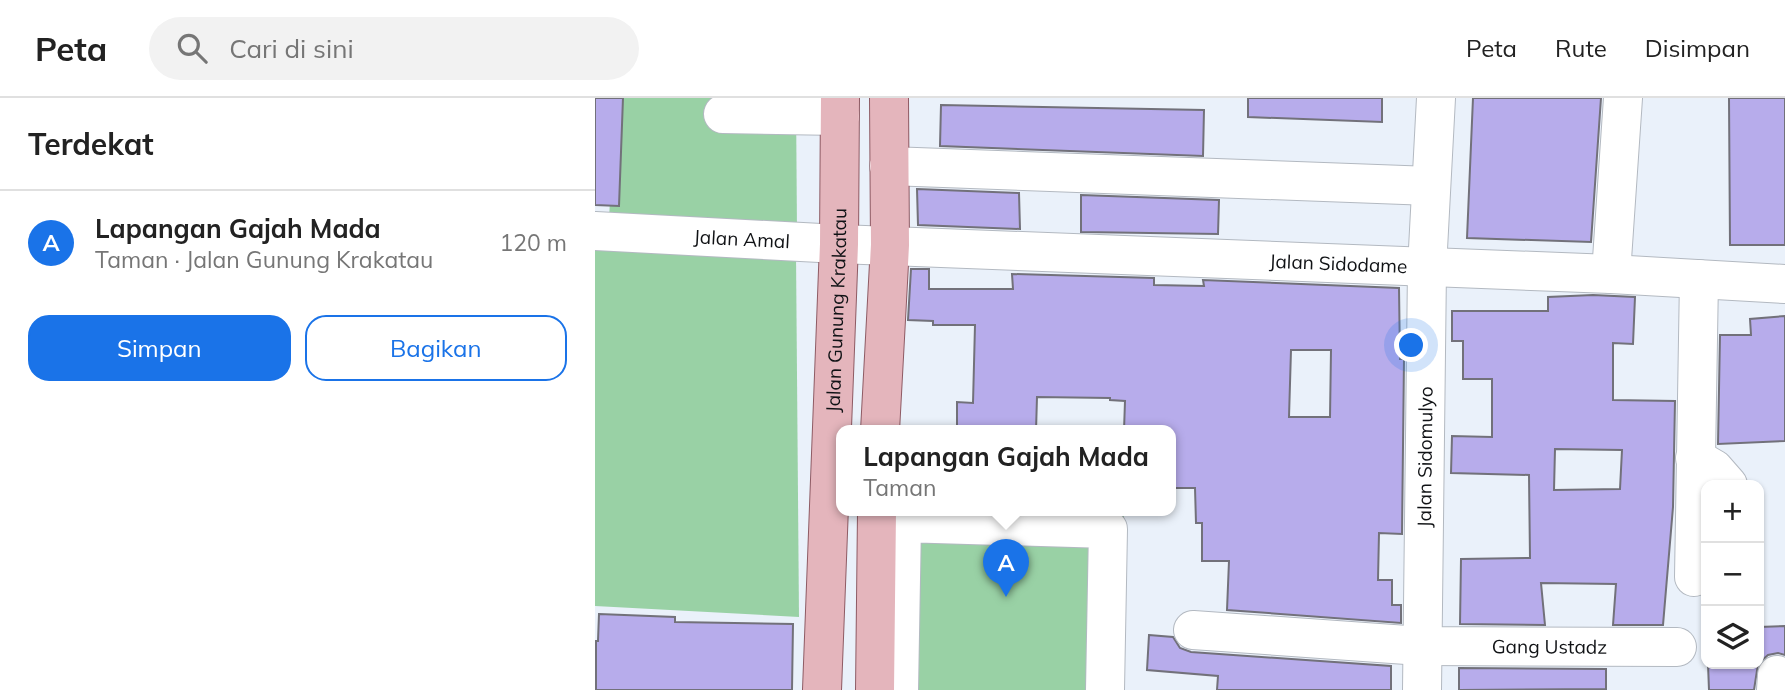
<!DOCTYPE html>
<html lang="id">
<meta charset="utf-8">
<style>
:root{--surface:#fff;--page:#f2f2f2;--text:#222;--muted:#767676;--line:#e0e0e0;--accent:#1a73e8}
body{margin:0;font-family:Mulish,sans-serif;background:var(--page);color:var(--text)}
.controls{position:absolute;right:21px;bottom:21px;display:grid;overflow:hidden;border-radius:14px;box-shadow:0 2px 5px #0004}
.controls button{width:63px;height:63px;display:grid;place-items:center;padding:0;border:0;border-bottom:2px solid var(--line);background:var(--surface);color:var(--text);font:35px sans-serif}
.you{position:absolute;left:817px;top:248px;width:24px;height:24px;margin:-18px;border:5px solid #fff;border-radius:50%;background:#1a73e8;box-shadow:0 0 0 10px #1a73e833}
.badge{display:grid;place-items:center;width:46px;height:46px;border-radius:50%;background:var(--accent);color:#fff;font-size:23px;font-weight:700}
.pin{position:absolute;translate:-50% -58px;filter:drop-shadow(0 2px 4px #0008)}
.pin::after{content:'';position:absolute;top:37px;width:24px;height:21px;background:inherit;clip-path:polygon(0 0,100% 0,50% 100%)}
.popup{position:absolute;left:241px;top:327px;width:340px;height:91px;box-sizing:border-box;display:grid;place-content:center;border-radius:14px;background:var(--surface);filter:drop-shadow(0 2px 5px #0005);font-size:23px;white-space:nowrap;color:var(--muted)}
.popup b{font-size:26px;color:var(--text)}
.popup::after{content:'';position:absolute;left:50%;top:100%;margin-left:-14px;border:14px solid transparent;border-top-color:var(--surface)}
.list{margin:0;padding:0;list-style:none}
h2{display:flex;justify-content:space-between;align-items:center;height:91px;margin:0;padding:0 28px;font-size:30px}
h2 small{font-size:23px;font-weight:400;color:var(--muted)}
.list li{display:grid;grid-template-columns:46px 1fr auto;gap:21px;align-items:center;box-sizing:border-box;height:105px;padding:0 28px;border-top:2px solid var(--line)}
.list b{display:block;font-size:26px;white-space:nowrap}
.list p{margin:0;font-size:23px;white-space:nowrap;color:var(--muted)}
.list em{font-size:23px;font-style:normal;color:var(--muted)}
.actions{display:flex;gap:14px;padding:21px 28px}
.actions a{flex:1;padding:16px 0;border:2px solid var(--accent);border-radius:21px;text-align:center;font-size:24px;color:var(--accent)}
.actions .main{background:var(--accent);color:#fff}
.icon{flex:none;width:38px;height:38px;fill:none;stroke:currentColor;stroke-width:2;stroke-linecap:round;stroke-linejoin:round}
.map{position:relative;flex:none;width:1190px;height:592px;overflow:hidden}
header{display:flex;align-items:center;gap:42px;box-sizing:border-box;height:98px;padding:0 35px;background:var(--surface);border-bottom:2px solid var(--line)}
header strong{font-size:33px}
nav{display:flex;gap:38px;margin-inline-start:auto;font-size:24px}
.search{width:490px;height:63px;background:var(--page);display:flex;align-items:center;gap:18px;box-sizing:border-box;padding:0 24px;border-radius:38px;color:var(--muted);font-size:26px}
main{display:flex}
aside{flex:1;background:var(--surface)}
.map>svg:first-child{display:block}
.green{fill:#99d1a5}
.building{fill:#b7aceb;stroke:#72717a;stroke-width:2;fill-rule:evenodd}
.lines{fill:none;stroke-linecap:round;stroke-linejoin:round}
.minor-casing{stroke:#b3b9c1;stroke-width:40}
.major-casing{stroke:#8e5b64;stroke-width:40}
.minor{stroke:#fff;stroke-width:38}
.major{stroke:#e4b5bc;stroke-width:38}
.labels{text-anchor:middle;stroke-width:7;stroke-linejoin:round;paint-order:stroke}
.street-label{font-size:19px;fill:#101215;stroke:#eaf1fa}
</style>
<header>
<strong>Peta</strong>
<div class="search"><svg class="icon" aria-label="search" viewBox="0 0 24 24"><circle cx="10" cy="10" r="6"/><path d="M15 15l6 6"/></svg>Cari di sini</div>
<nav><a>Peta</a><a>Rute</a><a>Disimpan</a></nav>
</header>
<main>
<aside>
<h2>Terdekat<small></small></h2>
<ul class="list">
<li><span class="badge">A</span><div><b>Lapangan Gajah Mada</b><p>Taman · Jalan Gunung Krakatau</p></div><em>120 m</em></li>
</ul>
<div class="actions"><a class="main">Simpan</a><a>Bagikan</a></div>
</aside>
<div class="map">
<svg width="1190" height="592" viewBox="0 0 1190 592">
<rect width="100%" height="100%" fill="#eaf1fa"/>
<!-- green -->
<g class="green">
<path d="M20,0H201L202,135L14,122Z"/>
<path d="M0,145L201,156L204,519L0,508Z"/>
<path d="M297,413H420L529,418L525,592H294Z"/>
</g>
<!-- building -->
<g class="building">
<path d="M0,0H28L24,108L0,107Z"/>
<path d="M653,0H787V24L653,19Z"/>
<path d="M878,0H1006L996,144L872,140Z"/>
<path d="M1134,0H1190V147H1135Z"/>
<path d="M346,7L609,12L608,58L345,48Z"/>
<path d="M322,91L424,95L425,131L323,127Z"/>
<path d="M486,97L624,102L623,136L486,134Z"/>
<path d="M316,171H334V191H418L417,176L559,180V187L609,188L608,182L804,190L805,261H809L807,436L784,435L783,482H797V507H806V525L632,512L634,463H607V425H601L600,390H576V333H529L530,303L515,302V300L442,299L441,333H362V304L378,305L380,227H338V223L313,222ZM696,252H736L735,319H694Z"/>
<path d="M998,197L1040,199L1038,246L1018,245V302L1080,303L1078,409L1068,527H1018L1021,486L946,485L950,527L865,526L866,461L935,460L934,377L856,375L857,338L897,339V281H868V243H857V213H953V199ZM960,351L1027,352L1025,391L959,392Z"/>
<path d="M1190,218V343L1123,346L1125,237H1156L1155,221Z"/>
<path d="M4,516L80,519V524L198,526L197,592H1V543H3Z"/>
<path d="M1190,528V557L1183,555L1173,557L1164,565V529Z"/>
<path d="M554,537L578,539L585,550L596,554L796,568V592H622L623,578L552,572Z"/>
<path d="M1113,566H1163L1159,592H1114Z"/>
<path d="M864,570L1011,571V591L864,592Z"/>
</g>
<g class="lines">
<defs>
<g id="minor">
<path d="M128,16L245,18"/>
<path d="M294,68L836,88"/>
<path id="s1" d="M0,133L244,146L1016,176L1190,186"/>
<path d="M1016,176L1028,0"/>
<path d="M1100,360L1119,371L1133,387"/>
<path d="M1099,479L1104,181"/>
<path id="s2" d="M598,532L826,548L1082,549"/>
<path d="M304,592L307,425L513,431L510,592"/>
<path id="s3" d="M827,592L832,170L841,0"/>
<path d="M1181,592L1182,577"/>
</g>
<g id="major">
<path d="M285,333L295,147L294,0"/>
<path id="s4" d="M227,592L244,146L245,0"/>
<path d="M280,592L282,413"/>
</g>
</defs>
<!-- minor casing -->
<use href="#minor" class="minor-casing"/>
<!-- major casing -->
<use href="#major" class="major-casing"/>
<!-- minor -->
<use href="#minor" class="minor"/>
<!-- major -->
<use href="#major" class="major"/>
</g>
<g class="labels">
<!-- street labels -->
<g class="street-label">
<text dy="7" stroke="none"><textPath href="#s1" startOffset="147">Jalan Amal</textPath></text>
<text dy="7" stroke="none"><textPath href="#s1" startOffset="744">Jalan Sidodame</textPath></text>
<text dy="7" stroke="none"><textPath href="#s4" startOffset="380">Jalan Gunung Krakatau</textPath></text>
<text dy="7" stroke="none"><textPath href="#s3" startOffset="233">Jalan Sidomulyo</textPath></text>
<text dy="7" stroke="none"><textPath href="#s2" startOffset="357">Gang Ustadz</textPath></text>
</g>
</g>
</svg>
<div class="controls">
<button>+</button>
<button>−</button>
<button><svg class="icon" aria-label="layers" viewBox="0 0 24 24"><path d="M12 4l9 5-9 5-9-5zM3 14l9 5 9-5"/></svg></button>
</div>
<div class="you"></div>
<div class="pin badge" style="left:411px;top:499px">A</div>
<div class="popup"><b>Lapangan Gajah Mada</b>Taman</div>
</div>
</main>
